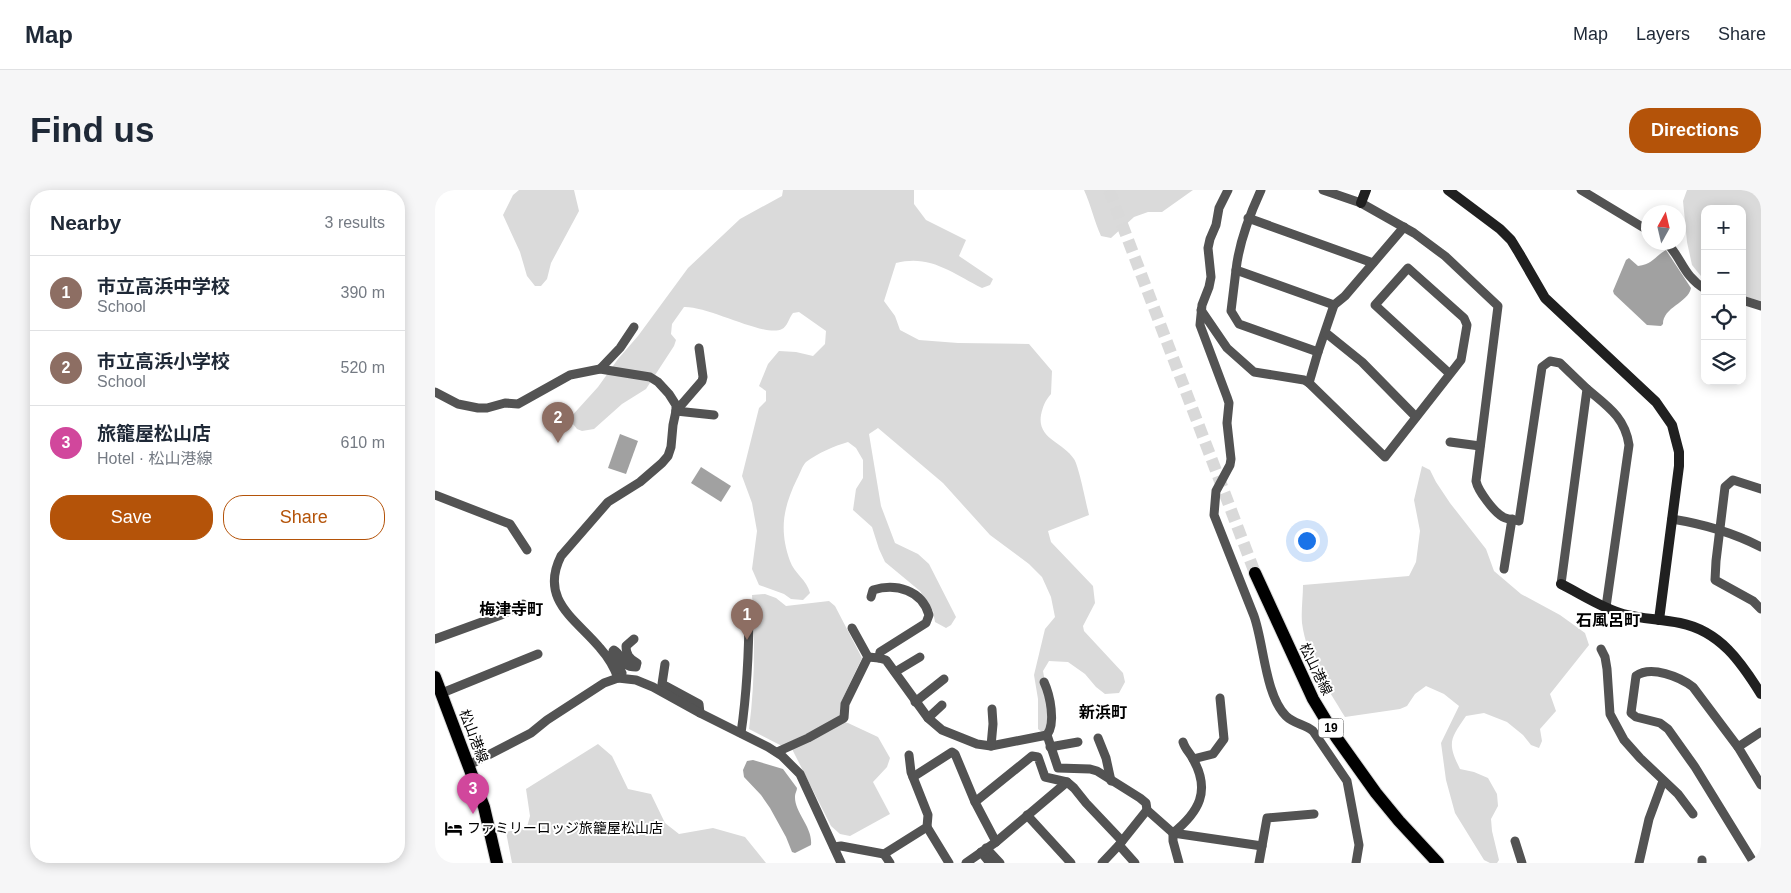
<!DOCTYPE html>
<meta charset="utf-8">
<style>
:root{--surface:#fff;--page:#f6f6f7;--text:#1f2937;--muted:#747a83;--line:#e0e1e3;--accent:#b45309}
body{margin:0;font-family:Arial,"Noto Sans JP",sans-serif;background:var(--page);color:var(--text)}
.controls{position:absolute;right:15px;top:15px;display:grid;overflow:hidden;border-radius:10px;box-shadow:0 2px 12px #0003}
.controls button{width:45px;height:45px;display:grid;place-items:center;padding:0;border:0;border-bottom:1px solid var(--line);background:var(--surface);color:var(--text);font:25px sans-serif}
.compass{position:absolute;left:1206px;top:15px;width:45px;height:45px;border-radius:50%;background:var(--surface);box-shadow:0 2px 12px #0003;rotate:8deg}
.you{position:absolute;left:871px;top:350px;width:18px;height:18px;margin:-12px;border:4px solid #fff;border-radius:50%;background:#1a73e8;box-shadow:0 0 0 8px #1a73e833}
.badge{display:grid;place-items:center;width:32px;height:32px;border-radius:50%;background:var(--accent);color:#fff;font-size:16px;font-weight:700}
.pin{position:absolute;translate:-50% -41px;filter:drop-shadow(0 1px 2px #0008)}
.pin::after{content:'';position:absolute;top:26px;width:18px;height:15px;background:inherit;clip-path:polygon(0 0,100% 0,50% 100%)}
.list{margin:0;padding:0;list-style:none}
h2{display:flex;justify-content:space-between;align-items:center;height:65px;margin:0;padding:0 20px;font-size:21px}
h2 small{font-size:16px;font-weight:400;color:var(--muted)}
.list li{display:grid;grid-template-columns:32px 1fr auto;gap:15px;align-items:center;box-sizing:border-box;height:75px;padding:0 20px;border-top:1px solid var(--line)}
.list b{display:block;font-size:19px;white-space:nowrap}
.list p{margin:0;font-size:16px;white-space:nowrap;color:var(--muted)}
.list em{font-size:16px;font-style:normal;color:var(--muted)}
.actions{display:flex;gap:10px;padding:15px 20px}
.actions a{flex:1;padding:11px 0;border:1px solid var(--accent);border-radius:20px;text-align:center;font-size:18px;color:var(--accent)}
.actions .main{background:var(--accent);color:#fff}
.icon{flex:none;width:28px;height:28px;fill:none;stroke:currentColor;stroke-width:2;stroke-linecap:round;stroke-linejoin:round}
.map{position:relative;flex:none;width:1326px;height:673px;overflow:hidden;border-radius:20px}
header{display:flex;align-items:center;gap:30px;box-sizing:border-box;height:70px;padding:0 25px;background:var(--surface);border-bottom:1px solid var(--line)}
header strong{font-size:24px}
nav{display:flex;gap:28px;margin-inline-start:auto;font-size:18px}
.intro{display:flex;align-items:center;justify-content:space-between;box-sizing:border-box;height:120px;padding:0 30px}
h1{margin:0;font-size:35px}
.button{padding:12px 22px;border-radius:20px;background:var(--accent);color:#fff;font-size:18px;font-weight:700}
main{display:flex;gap:30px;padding:0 30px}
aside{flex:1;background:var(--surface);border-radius:20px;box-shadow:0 2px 12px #0003}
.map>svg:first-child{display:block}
.green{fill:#dadada}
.water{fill:#a1a1a1}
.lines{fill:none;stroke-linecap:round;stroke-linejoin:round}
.primary-tunnel{stroke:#d9d9d9;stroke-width:12;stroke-dasharray:12 6;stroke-linecap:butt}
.primary-casing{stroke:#dbdbdb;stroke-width:14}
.street{stroke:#535353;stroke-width:9}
.secondary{stroke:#202020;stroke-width:10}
.primary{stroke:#000;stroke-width:12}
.labels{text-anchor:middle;stroke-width:4;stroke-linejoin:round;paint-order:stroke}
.shield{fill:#fff;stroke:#4c4c4c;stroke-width:1}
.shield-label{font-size:12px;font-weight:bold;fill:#000}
.street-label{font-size:14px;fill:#000;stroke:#fff}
.poi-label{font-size:14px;fill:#000;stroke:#fff;text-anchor:start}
.quarter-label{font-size:16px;font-weight:bold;fill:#000;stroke:#fff}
</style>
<header>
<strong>Map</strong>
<nav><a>Map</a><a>Layers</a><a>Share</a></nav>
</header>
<div class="intro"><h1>Find us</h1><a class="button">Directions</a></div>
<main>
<aside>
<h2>Nearby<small>3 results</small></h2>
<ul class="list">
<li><span class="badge" style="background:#8d6e63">1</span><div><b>市立高浜中学校</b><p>School</p></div><em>390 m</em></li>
<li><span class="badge" style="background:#8d6e63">2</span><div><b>市立高浜小学校</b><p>School</p></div><em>520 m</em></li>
<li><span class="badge" style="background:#d1479c">3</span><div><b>旅籠屋松山店</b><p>Hotel · 松山港線</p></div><em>610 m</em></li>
</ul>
<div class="actions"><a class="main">Save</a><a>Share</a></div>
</aside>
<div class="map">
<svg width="1326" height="673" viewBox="0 0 1326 673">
<rect width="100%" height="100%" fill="#fff"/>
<!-- green -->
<g class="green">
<path d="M84,0H139L144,21L116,73L112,89L106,96H100L92,86L85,62L68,25L78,5Z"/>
<path d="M348,0H479V14L491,30L531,50L524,66L558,89L555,95L547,98C517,83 495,64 461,73L449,111L460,126L465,140L484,150L523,153L594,154L617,181L616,204C610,211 608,216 606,225C602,249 628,252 639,269C644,277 651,313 654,325L613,341L616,352L658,396L660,413L648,436L649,441L688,483L690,492L684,503L670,504L661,497L650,484L633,472L614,471L608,481L614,515L612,540L607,542L603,539V509L599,485L610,439L620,427L616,407L607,387L594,374L555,345L508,293L443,238L434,244L446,316L460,353L483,364L494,374L521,427L516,435L511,438L500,432L498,421L485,401L450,372L444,359L437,337L418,320L421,299L428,288V270L421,258L413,252C399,256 383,263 371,272C367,276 365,284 362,289C348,318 344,340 355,371C359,383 372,390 375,403L368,410L356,409L349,404L324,395L317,379L322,341L317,313L307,286L324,218L331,211V201L324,196L333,174L344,161L361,162L378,166L390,154L391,141L364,122L358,123C354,128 352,137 347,139C330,148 274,116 249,117L237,134L236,144L241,150L239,156L211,199L187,214L159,239L147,241L142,239L134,229L163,197L183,169L203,146L253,78L305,29L347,6Z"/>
<path d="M649,0H758L727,22H713L699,27L676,48L666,46C659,31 656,15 649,0Z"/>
<path d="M1252,0H1326V111L1307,106V19H1270V91L1257,75L1252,52L1248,11Z"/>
<path d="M987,276L995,280L1001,292L1015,313L1051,359L1059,381L1086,404L1125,425L1150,443L1154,455L1115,504L1121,521L1105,539L1107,551L1104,558L1096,555L1088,545L1072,532L1049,523L1031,526C1015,549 1012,553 1025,579L1039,582L1053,588L1062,604L1063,616L1056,629L1057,641L1064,670L1062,673H1055L1049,670L1020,623L1011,590L1006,553L1024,516L1009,504L991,496L980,504L972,516L965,519L910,527C892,497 872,469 867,433C866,421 868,407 868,395L974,386L981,372L985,341L979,310Z"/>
<path d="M330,404L341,408L351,416L394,411L400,416L427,468L406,512L405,527L347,556L314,539C320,493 320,450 317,405Z"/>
<path d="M407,532L413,533L443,547L455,568L452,577L438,592L455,624L415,646L405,644L396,636L357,559Z"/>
<path d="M163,554L177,566L193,599L216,604L230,633L244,644L278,638L310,647L331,673H77L71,642L92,637L95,626L91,599Z"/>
</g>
<!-- water -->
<g class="water">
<path d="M1231,60L1256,98C1253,113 1228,117 1228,134L1226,136L1212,135L1179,104L1178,101L1191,70L1194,68L1203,76C1218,74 1219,67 1231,60Z"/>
<path d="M185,244L203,251L191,284L173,278Z"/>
<path d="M266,277L296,296L286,312L256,293Z"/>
<path d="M318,570L348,579L362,598C362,601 360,603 360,606C359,622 378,637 376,655L360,663L357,662L351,647L335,618L326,605L309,587L308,580L312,571Z"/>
</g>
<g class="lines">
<!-- primary-tunnel -->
<path class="primary-tunnel" d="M674,0L820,383"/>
<defs>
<g id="primary">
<path d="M820,383L878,509L901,547L941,603L964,631L1003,673"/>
<path d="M0,487L49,617L62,673"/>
</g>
</defs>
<!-- primary casing -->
<use href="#primary" class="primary-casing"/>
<!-- street -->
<g class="street">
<path d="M793,0L784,18L781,35L775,49L773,58L776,87L774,97L767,115L765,135L792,207L794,213L792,233L796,269L795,275L781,301L779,325L819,426C829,454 830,505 851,526C859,534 870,534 878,541L912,591L924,655L921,673"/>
<path d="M826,0C814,26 804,52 801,80L899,115L910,106L969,37"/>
<path d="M888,0L926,13L979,43L1010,66L1063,116L1041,291C1043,301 1059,322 1068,327C1072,329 1079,330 1084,331L1107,177L1115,171L1125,173L1152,199L1126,394"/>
<path d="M1146,0L1214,41"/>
<path d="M813,28L938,73"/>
<path d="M1231,52C1247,68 1248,86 1270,99"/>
<path d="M801,80L796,121L804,134L883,162"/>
<path d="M1307,110L1326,116"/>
<path d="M899,115L883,162L874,193L950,267L1026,170L1032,135L1029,128L973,78L940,115L1015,184"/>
<path d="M766,120L792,158L819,182L869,190L874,193"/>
<path d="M891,143L927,172L981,227"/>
<path d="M165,179L185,158L199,137"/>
<path d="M1152,199C1172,216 1190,227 1194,255L1171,417"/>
<path d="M0,202L23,214L43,218H52L70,213L83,214L135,185L165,179L215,187L223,192L234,204L241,215V221L238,235L236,257L233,266L227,273L205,292L173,312L126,366C104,410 141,429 165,458C173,467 179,477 183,488L187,483L179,469L178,461L179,460C189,466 185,477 201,477L202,473C194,469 191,464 191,456L199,449"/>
<path d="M241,221L267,191L268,187L264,158"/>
<path d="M241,221L279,225"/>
<path d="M1015,252L1045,256"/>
<path d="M1326,299L1298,290L1290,297L1281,371L1280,390L1318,411L1326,419"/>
<path d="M0,305L75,334L92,360"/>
<path d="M1237,329C1268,334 1297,342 1326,357"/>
<path d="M1069,379L1077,329"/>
<path d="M436,407L438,400C461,393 487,400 494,425L491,433L445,462L444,468"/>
<path d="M0,449L66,425L88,414"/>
<path d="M1166,459L1170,467L1172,479L1175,524L1189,550L1205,568L1243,604L1258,624"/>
<path d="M433,467L444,468L451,470L493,528L507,540L542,554L556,556L612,545L623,578L655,579L662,581L705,608L711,613L712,620L738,643L827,656"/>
<path d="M230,474L227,494L264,514L265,523"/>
<path d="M460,482L485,467"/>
<path d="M609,492C615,505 621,533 612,545"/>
<path d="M7,503L103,464"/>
<path d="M480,512L509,489"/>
<path d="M493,528L507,515"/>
<path d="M306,543C312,502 314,461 314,418"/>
<path d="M663,548L671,568L676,591"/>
<path d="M556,556L558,534L557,519"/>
<path d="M615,557L643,552"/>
<path d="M1303,557L1326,542"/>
<path d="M342,562L373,548L409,528L410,514L433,467L417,438"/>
<path d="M758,569L778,564L789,549L785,508"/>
<path d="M34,575L96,543L112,530L169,493L183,488L201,490L218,497L265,523L333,557L347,566L365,584L406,673"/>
<path d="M478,587L517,562L520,564L540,612"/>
<path d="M592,625L636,673"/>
<path d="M492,637L514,673"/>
<path d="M1080,651L1087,673"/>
<path d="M561,652L540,612L597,566L603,567L610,587L632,592L639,598L651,613L687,651"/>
<path d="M684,655L700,673"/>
<path d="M399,657L406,656L449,664L492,637L493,625L476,582L474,565"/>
<path d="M551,658L565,673"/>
<path d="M546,662L555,673"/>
<path d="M449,664L455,673"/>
<path d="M531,673L561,652L632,592"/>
<path d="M667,673L684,655L712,620"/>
<path d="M744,673L738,651V643C764,622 776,601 758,569C755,563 750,559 748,552"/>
<path d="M824,673L832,628L879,624"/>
<path d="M1204,673L1214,629L1228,591"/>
<path d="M1267,673V670"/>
<path d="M1319,673L1260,577L1233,539L1225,533L1201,527L1196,523L1201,486C1216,475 1245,487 1258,497L1303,557L1326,595"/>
</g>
<!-- secondary -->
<g class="secondary">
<path d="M1013,0L1065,39L1076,50L1084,63L1110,108L1221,212L1237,235L1244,262V276L1224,430"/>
<path d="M926,13L931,0"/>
<path d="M1126,394C1146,404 1167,418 1188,424C1206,429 1226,429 1245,433C1285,441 1306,472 1326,504"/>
</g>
<!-- primary -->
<use href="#primary" class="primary"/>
</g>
<!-- icons -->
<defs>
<symbol id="hotel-bare" viewBox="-9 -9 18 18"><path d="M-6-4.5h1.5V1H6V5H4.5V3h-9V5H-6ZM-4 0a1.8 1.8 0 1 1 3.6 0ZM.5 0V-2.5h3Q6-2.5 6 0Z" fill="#000" stroke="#fff" stroke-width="2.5" paint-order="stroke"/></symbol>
</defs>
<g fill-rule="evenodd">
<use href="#hotel-bare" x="6" y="626" width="25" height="25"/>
</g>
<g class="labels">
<!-- shield labels -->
<rect class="shield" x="883.5" y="528.5" width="25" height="19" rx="4"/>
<g class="shield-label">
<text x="896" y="542">19</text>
</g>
<!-- street labels -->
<g class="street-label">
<text transform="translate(881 479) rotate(64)" y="5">松山港線</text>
<text transform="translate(39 546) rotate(69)" y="5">松山港線</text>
</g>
<!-- poi labels -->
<g class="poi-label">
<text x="32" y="643">ファミリーロッジ旅籠屋松山店</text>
</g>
<!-- quarter labels -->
<g class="quarter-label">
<text x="76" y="425">梅津寺町</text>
<text x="1173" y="436">石風呂町</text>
<text x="668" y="528">新浜町</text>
</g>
</g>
</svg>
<div class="controls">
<button>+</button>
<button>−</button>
<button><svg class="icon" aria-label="locate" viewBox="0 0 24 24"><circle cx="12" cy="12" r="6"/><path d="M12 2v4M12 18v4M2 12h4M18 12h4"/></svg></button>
<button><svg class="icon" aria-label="layers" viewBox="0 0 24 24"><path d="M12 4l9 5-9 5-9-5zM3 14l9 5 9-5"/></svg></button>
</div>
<svg class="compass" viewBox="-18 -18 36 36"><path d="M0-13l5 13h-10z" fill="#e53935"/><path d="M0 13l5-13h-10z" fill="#747a83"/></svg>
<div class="you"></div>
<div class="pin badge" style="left:312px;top:450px;background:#8d6e63">1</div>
<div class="pin badge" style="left:123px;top:253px;background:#8d6e63">2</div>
<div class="pin badge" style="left:38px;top:624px;background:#d1479c">3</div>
</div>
</main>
